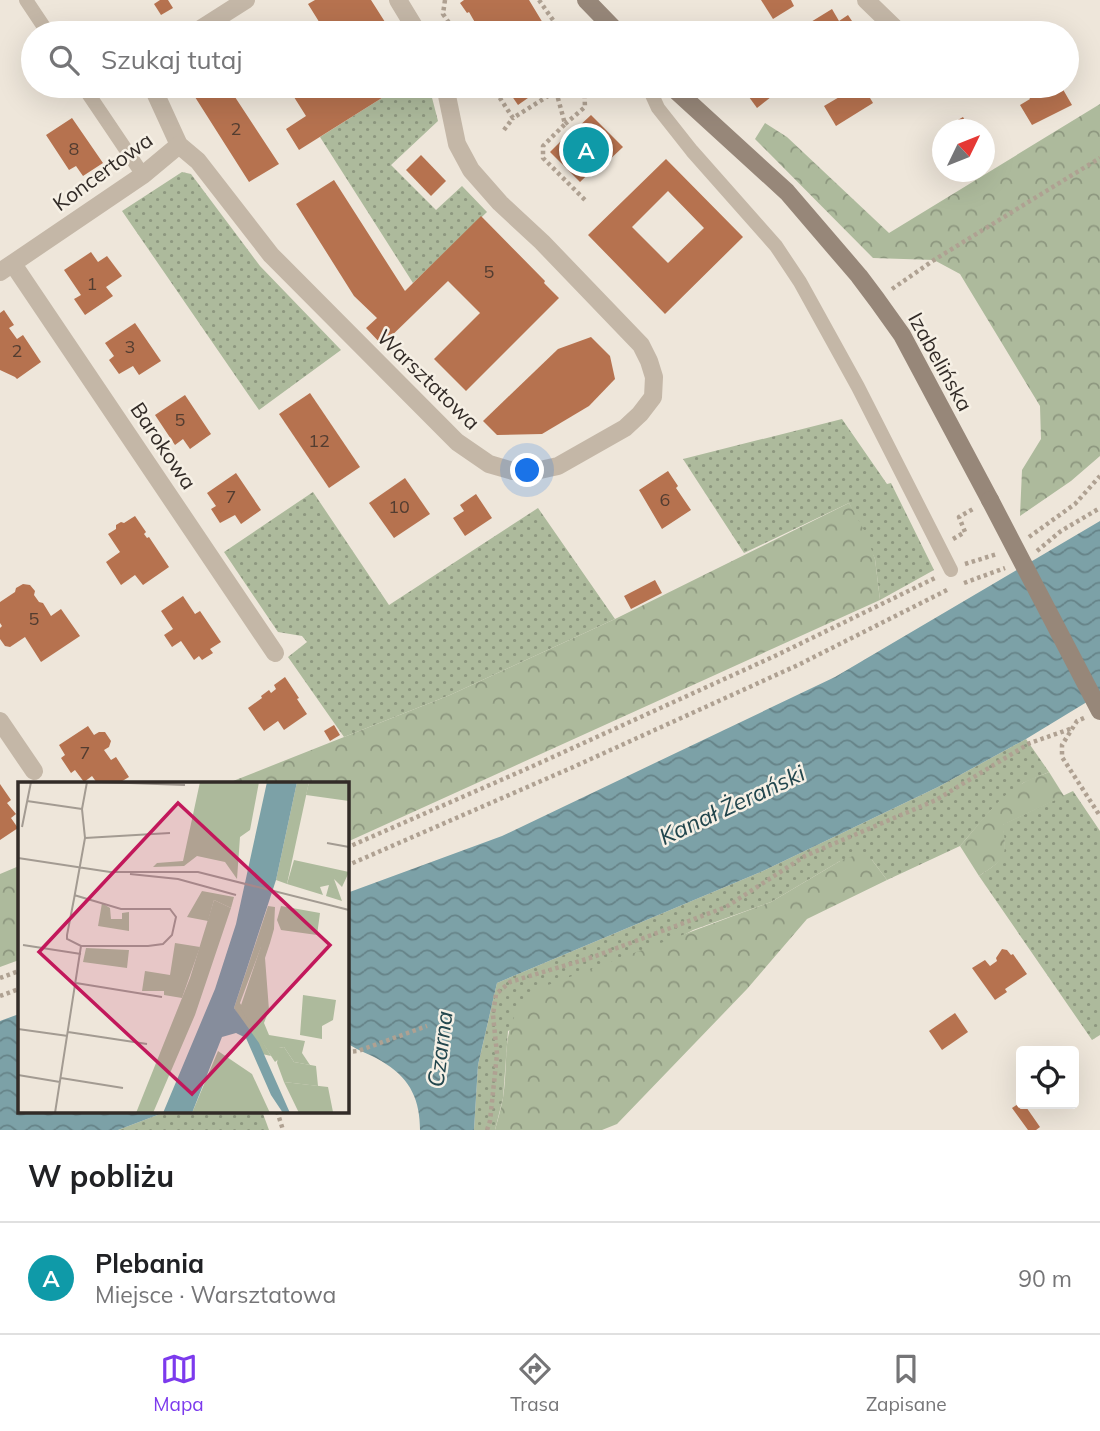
<!DOCTYPE html>
<html lang="pl">
<meta charset="utf-8">
<style>
:root{--surface:#fff;--page:#f6f6f6;--text:#202124;--muted:#757577;--line:#e0e0e0;--accent:#7c3aed}
body{margin:0;font-family:Mulish,sans-serif;background:var(--page);color:var(--text)}
.controls{position:absolute;right:21px;bottom:21px;display:grid;overflow:hidden;border-radius:7px;box-shadow:0 7px 28px #0002}
.controls button{width:63px;height:63px;display:grid;place-items:center;padding:0;border:0;border-bottom:2px solid var(--line);background:var(--surface);color:var(--text);font:35px sans-serif}
.compass{position:absolute;left:932px;top:119px;width:63px;height:63px;border-radius:50%;background:var(--surface);box-shadow:0 7px 28px #0002;rotate:47deg}
.you{position:absolute;left:528px;top:471px;width:24px;height:24px;margin:-18px;border:5px solid #fff;border-radius:50%;background:#1a73e8;box-shadow:0 0 0 10px #1a73e833}
.badge{display:grid;place-items:center;width:46px;height:46px;border-radius:50%;background:var(--accent);color:#fff;font-size:23px;font-weight:700}
.pin{position:absolute;translate:-50% -50%;border:4px solid #fff;box-shadow:0 2px 7px #0006}
.list{margin:0;padding:0;list-style:none}
h2{display:flex;justify-content:space-between;align-items:center;height:91px;margin:0;padding:0 28px;font-size:30px}
h2 small{font-size:23px;font-weight:400;color:var(--muted)}
.list li{display:grid;grid-template-columns:46px 1fr auto;gap:21px;align-items:center;box-sizing:border-box;height:112px;padding:0 28px;border-top:2px solid var(--line)}
.list b{display:block;font-size:26px;white-space:nowrap}
.list p{margin:0;font-size:23px;white-space:nowrap;color:var(--muted)}
.list em{font-size:23px;font-style:normal;color:var(--muted)}
.icon{flex:none;width:38px;height:38px;fill:none;stroke:currentColor;stroke-width:2;stroke-linecap:round;stroke-linejoin:round}
.map{position:relative;flex:none;width:1100px;height:1130px;overflow:hidden}
.search{position:absolute;background:var(--surface);box-shadow:0 7px 28px #0002;left:21px;right:21px;top:21px;height:77px;display:flex;align-items:center;gap:18px;box-sizing:border-box;padding:0 24px;border-radius:38px;color:var(--muted);font-size:26px}
.sheet{height:203px;background:var(--surface)}
nav{display:flex;justify-content:space-around;align-items:center;box-sizing:border-box;height:98px;border-top:2px solid var(--line);background:var(--surface);font-size:19px;color:var(--muted)}
nav a{display:grid;justify-items:center;gap:4px}
nav .on{color:var(--accent)}
.map>svg:first-child{display:block}
.grass{fill:url(#grass-dots)}
.forest{fill:url(#forest-crowns)}
.water{fill:url(#water-waves)}
.building{fill:#b6724f;fill-rule:evenodd}
.lines{fill:none;stroke-linecap:round;stroke-linejoin:round}
.path{stroke:#afa192;stroke-width:4.5;stroke-dasharray:3.5 3.5;stroke-linecap:butt}
.lane{stroke:#c4b7a7;stroke-width:14}
.street{stroke:#c4b7a7;stroke-width:18}
.secondary{stroke:#978779;stroke-width:18}
.secondary-bridge{stroke:#978779;stroke-width:18}
.labels{text-anchor:middle;stroke-width:5;stroke-linejoin:round;paint-order:stroke}
.number-label{font-size:18px;fill:#533d31}
.street-label{font-size:21px;fill:#322b27;stroke:#f6f0e5}
.water-label{font-size:23px;font-style:italic;fill:#22464d;stroke:#f6f0e5}
.inset-road{fill:none;stroke:#a39b92;stroke-width:2}
.view{fill:#c2185b;fill-opacity:0.15;stroke:#c2185b;stroke-width:3.5}
.inset-edge{fill:none;stroke:#322b27;stroke-width:3.5}
</style>
<div class="map">
<svg width="1100" height="1130" viewBox="0 0 1100 1130">
<defs>
<pattern id="grass-dots" width="8" height="8" patternUnits="userSpaceOnUse" patternTransform="scale(1.75)"><rect width="8" height="8" fill="#adba9c"/><path d="M2 2h.1M6 6h.1" fill="none" stroke="#8d977f" stroke-width="1.8" stroke-linecap="round"/></pattern>
<pattern id="forest-crowns" width="20" height="18" patternUnits="userSpaceOnUse" patternTransform="scale(1.75)"><rect width="20" height="18" fill="#adba9c"/><path d="M2 6a3 3 0 1 1 6 0M12 15a3 3 0 1 1 6 0" fill="none" stroke="#8d977f"/></pattern>
<pattern id="water-waves" width="16" height="10" patternUnits="userSpaceOnUse" patternTransform="scale(1.75)"><rect width="16" height="10" fill="#7ca1a7"/><path d="M0 5q4-4 8 0t8 0" fill="none" stroke="#668388"/></pattern>
</defs>
<rect width="100%" height="100%" fill="#eee6da"/>
<!-- grass -->
<g class="grass">
<path d="M401,86H429L438,121L391,165L436,210L462,186L487,212L413,283L320,137Z"/>
<path d="M182,172L191,174L260,266L341,350L259,410L122,211Z"/>
<path d="M842,419L887,484L891,483L934,570L880,600L875,559L849,503L744,553L683,459Z"/>
<path d="M313,492L389,605L538,508L615,619L450,695L344,737L288,657L307,642L302,636L278,632L224,552Z"/>
<path d="M1026,739L1049,772L1023,783L992,809L960,846L887,880L872,860L840,861L771,902L693,930L508,1031L503,1098L495,1130H474L478,1065L497,983L763,871L938,787Z"/>
<path d="M1073,791L1100,831V1035L1092,1040L979,876C1004,860 1008,855 1002,825Z"/>
<path d="M168,1111H262L269,1130H118Z"/>
</g>
<!-- forest -->
<g class="forest">
<path d="M1100,104V456L1071,481L1020,516L1022,470L1041,439L1040,406L960,274L934,260L873,258L755,139L765,123L787,137L889,233Z"/>
<path d="M849,503L865,532L875,559L880,600L347,842L346,783H228L450,695L615,619Z"/>
<path d="M1049,772L1064,796L1003,825C1007,857 1007,858 979,876L960,846C979,825 997,797 1023,783C1031,778 1040,776 1049,772Z"/>
<path d="M858,854L872,860L887,880L807,919L747,989L617,1124L602,1130H495C498,1119 501,1108 503,1098C510,1053 497,1018 540,988L771,902L840,861Z"/>
<path d="M19,866V960L0,967V874Z"/>
</g>
<!-- water -->
<g class="water">
<path d="M1100,521V694L1026,739L938,787L763,871L497,983L478,1065L474,1130H420C420,1101 411,1080 386,1064C374,1055 359,1052 347,1043V893L502,836L835,677Z"/>
<path d="M19,1014V1111H168L118,1130H0V1021Z"/>
</g>
<!-- building -->
<g class="building">
<path d="M160,0H168L173,8L161,15L154,4Z"/>
<path d="M315,0H371L392,33H353L345,21L326,33L308,4Z"/>
<path d="M464,0H529L549,33H481L469,12L467,13L460,3Z"/>
<path d="M761,0H791L794,6L773,19Z"/>
<path d="M832,9L839,21L848,15L854,24L849,27L853,33H804L801,28Z"/>
<path d="M287,21L295,33H268Z"/>
<path d="M188,86H246L233,94L279,164L249,182Z"/>
<path d="M287,86H328L330,89L335,86H401L299,150L286,129L306,116Z"/>
<path d="M505,86H545L518,105Z"/>
<path d="M741,86H777L780,90L757,108Z"/>
<path d="M858,86H863L873,103L836,126L824,106Z"/>
<path d="M1033,86H1061L1072,105L1032,125L1020,105L1030,99L1025,90Z"/>
<path d="M591,115L623,147L606,163L603,160L580,182L550,152L574,128L576,129Z"/>
<path d="M963,117L970,130H952L949,125Z"/>
<path d="M72,118L103,163L83,176L76,166L69,170L46,135Z"/>
<path d="M984,133L993,147L984,152Z"/>
<path d="M421,155L446,181L431,196L406,170Z"/>
<path d="M666,159L743,237L665,314L588,235ZM668,191L704,228L668,263L632,227Z"/>
<path d="M334,180L405,291L481,216L545,281L544,283L559,298L466,391L434,359L480,313L448,281L382,345L366,328L377,318L354,296L296,204Z"/>
<path d="M91,252L98,262L107,256L122,276L106,287L113,296L85,315L74,299L81,295L64,270Z"/>
<path d="M4,310L14,325L9,328L17,339L23,335L41,362L17,379L15,377L0,370V313Z"/>
<path d="M135,323L161,361L139,375L133,366L119,374L109,360L114,356L105,343Z"/>
<path d="M591,337L610,356L615,379L589,406L542,434L497,435L483,421L558,349Z"/>
<path d="M310,393L360,467L329,488L279,414Z"/>
<path d="M185,395L211,434L190,449L183,439L175,445L155,415Z"/>
<path d="M668,471L678,486L676,488L691,510L662,529L639,490Z"/>
<path d="M236,473L261,510L241,524L235,515L220,523L211,509L216,506L207,493Z"/>
<path d="M405,478L430,514L394,538L369,503Z"/>
<path d="M476,494L492,518L465,536L453,518L464,511L460,505Z"/>
<path d="M135,516L146,532L144,534L147,538L149,537L169,567L143,585L135,575L121,585L106,562L120,552L108,534L116,529V525L121,522L124,523Z"/>
<path d="M655,580L662,593L631,609L624,596Z"/>
<path d="M23,584L30,585L35,591L34,595L39,602L43,603L51,616L61,609L80,636L41,662L25,637L10,647L5,646L0,639V628L2,626L0,623V602L15,592L16,588Z"/>
<path d="M183,596L195,614L200,611L221,642L210,649L213,653L202,660L199,656L194,660L181,641L172,647L164,635L173,629L161,611Z"/>
<path d="M285,677L299,698L297,699L307,714L284,730L278,721L264,731L248,708L262,698L261,696L269,690L271,693L276,689L274,685Z"/>
<path d="M334,725L340,735L330,741L324,731Z"/>
<path d="M88,726L94,735L99,732H105L111,741L109,747L104,750L111,760L116,757L129,777L119,783H97L92,776L84,782L75,770L71,773L61,758L65,755L59,745Z"/>
<path d="M0,784L11,800L7,803L16,814L11,818L18,828L0,840Z"/>
<path d="M1002,949L1007,950L1011,955L1013,954L1027,974L1005,989L1007,992L995,1000L972,968L985,960L990,966L997,961L996,958Z"/>
<path d="M955,1013L968,1032L942,1050L929,1031Z"/>
<path d="M1021,1102V1104H1024L1040,1127L1036,1130H1028L1012,1108Z"/>
</g>
<g class="lines">
<!-- path -->
<g class="path">
<path d="M445,0L443,14L456,33"/>
<path d="M539,0L562,33"/>
<path d="M492,86L513,118L556,91L558,86"/>
<path d="M556,91L565,124L543,146V158L587,202"/>
<path d="M565,124L585,107L584,86"/>
<path d="M504,130L513,118"/>
<path d="M892,289L934,260L1100,158"/>
<path d="M1029,537L1075,504L1100,476"/>
<path d="M953,539L965,532L959,517L973,509"/>
<path d="M1037,551L1061,531L1100,508"/>
<path d="M965,564L997,554"/>
<path d="M964,583L1005,568"/>
<path d="M1084,718L1077,721L1062,745V757L1100,816"/>
<path d="M346,848L533,766L777,655L935,578"/>
<path d="M346,866L571,768L798,665L949,589"/>
<path d="M0,978L19,971"/>
<path d="M0,996L19,989"/>
<path d="M346,1052L358,1051L427,1026"/>
<path d="M277,1111L283,1130"/>
<path d="M487,1130L490,1121L497,1054L493,1015L496,994L510,982L593,957L726,907L805,856L936,800L1030,743L1073,728"/>
</g>
<!-- lane -->
<g class="lane">
<path d="M26,0L48,33"/>
<path d="M83,86L143,175"/>
<path d="M648,86L658,108L692,151L776,246L800,282L858,387L951,570"/>
</g>
<!-- street -->
<g class="street">
<path d="M398,0L418,33"/>
<path d="M866,0L900,33"/>
<path d="M194,33L246,0"/>
<path d="M152,86L179,145L198,161L271,255L457,442L489,464L513,471L531,472L558,466L625,428L640,414L653,397L654,377L649,361L641,345L542,242L500,203L471,170L457,144L445,86"/>
<path d="M13,264L275,653"/>
<path d="M0,272L143,175L179,145"/>
<path d="M0,721L34,771"/>
</g>
<!-- secondary -->
<g class="secondary">
<path d="M586,0L618,33"/>
<path d="M671,86L787,192L859,276L877,300L902,335L990,500"/>
</g>
<!-- secondary-bridge -->
<path class="secondary-bridge" d="M990,500L1100,711"/>
</g>
<g class="labels">
<!-- number labels -->
<g class="number-label">
<text x="236" y="135">2</text>
<text x="74" y="155">8</text>
<text x="489" y="278">5</text>
<text x="92" y="290">1</text>
<text x="130" y="353">3</text>
<text x="17" y="357">2</text>
<text x="180" y="426">5</text>
<text x="319" y="447">12</text>
<text x="231" y="503">7</text>
<text x="665" y="506">6</text>
<text x="399" y="513">10</text>
<text x="34" y="625">5</text>
<text x="85" y="759">7</text>
</g>
<!-- street labels -->
<g class="street-label">
<text transform="translate(103 172) rotate(-36)" y="7">Koncertowa</text>
<text transform="translate(940 362) rotate(61)" y="7">Izabelińska</text>
<text transform="translate(428 380) rotate(44)" y="7">Warsztatowa</text>
<text transform="translate(163 446) rotate(56)" y="7">Barokowa</text>
</g>
<!-- water labels -->
<g class="water-label">
<text transform="translate(732 805) rotate(-25)" y="8">Kanał Żerański</text>
<text transform="translate(440 1049) rotate(-83)" y="8">Czarna</text>
</g>
</g>
<!-- overview -->
<g transform="translate(18 782)">
<rect width="331" height="331" fill="#eee6da"/>
<path d="M291,0H331V19L288,13ZM276,78L331,90L324,105L316,97L324,119L308,114L311,103L302,105L305,113L269,102ZM184,109L216,115L213,126L196,118L190,139L169,135ZM84,121L92,126L93,137H104V131L111,130V149L80,144ZM250,124L257,125L256,147L252,161L243,165L222,221L253,274L244,272L216,226ZM263,124L302,131L299,153L263,148L259,138ZM157,161L182,165L164,216L146,213V209H124L127,189L152,193ZM68,166L111,168L109,186L65,180ZM285,213L318,218L315,238L304,244V257L282,253ZM266,265L276,280L298,284L300,304L266,300L259,281L261,266ZM200,269L234,292L252,331H174Z" fill="#adba9c"/>
<path d="M182,0H241L232,48L222,55L219,97L207,80L179,74L166,84L135,85L139,81L165,79ZM279,0H291L269,102L258,98ZM196,118L213,126L177,233L135,331H118L172,196ZM244,161H252L247,176L251,228L246,241L251,253L287,259L284,271L292,283L276,280L266,265L261,266L262,276L257,280L222,226ZM266,300L310,305L315,330L281,331Z" fill="#adba9c"/>
<path d="M249,0H279L258,98L216,226L241,261L272,331H265L253,313L228,256L218,251L204,255L174,331H145L197,207L218,142Z" fill="#7ca1a7"/>
<path class="inset-road" d="M83,0L167,3M9,19L64,27M4,45L13,0M67,56L152,51M309,61L331,65M0,76L92,90H180L331,128M112,92L160,97L218,113M56,113L103,127H152L158,135L154,153L145,162L130,164H63L49,157V153L56,117L67,56L64,27L69,0M5,163L63,172M58,201L144,215M0,247L50,254M50,250L129,262M0,293L42,300M43,296L105,306M37,331L63,164"/>
<path class="view" d="M160,21L312,163L174,312L21,170Z"/>
<rect width="331" height="331" class="inset-edge"/>
</g>
</svg>
<div class="controls">
<button><svg class="icon" aria-label="locate" viewBox="0 0 24 24"><circle cx="12" cy="12" r="6"/><path d="M12 2v4M12 18v4M2 12h4M18 12h4"/></svg></button>
</div>
<svg class="compass" viewBox="-18 -18 36 36"><path d="M0-13l5 13h-10z" fill="#e53935"/><path d="M0 13l5-13h-10z" fill="#757577"/></svg>
<div class="you"></div>
<div class="pin badge" style="left:586px;top:150px;background:#0f9aa8">A</div>
<div class="search"><svg class="icon" aria-label="search" viewBox="0 0 24 24"><circle cx="10" cy="10" r="6"/><path d="M15 15l6 6"/></svg>Szukaj tutaj</div>
</div>
<section class="sheet">
<h2>W pobliżu<small></small></h2>
<ul class="list">
<li><span class="badge" style="background:#0f9aa8">A</span><div><b>Plebania</b><p>Miejsce · Warsztatowa</p></div><em>90 m</em></li>
</ul>
</section>
<nav>
<a class="on"><svg class="icon" aria-label="map" viewBox="0 0 24 24"><path d="M3 6l6-2 6 2 6-2v14l-6 2-6-2-6 2zM9 4v14M15 6v14"/></svg>Mapa</a>
<a><svg class="icon" aria-label="directions" viewBox="0 0 24 24"><path d="M12 3l9 9-9 9-9-9zM9 14v-3h6M13 9l2 2-2 2"/></svg>Trasa</a>
<a><svg class="icon" aria-label="saved" viewBox="0 0 24 24"><path d="M7 4h10v16l-5-4-5 4z"/></svg>Zapisane</a>
</nav>
